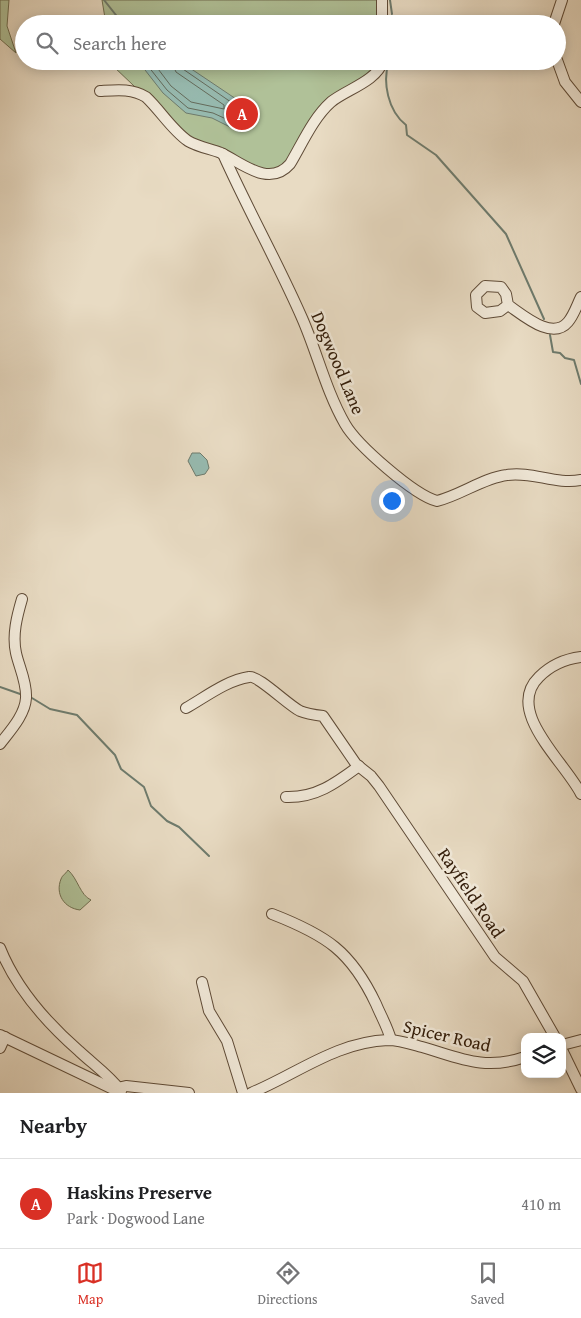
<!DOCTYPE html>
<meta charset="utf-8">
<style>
:root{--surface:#fff;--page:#f6f6f6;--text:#202124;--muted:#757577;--line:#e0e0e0;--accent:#d93025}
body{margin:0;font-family:"Gentium Book Plus",serif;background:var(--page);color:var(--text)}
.controls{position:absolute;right:15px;bottom:15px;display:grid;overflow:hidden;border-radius:10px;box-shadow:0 2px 12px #0003}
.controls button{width:45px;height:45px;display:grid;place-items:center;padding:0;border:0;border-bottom:1px solid var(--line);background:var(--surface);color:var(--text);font:25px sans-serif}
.you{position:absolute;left:391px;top:500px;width:18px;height:18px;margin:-12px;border:4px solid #fff;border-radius:50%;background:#1a73e8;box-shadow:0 0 0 8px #1a73e833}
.badge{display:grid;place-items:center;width:32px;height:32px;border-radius:50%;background:var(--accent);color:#fff;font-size:16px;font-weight:700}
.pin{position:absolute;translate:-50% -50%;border:2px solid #fff;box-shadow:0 1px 5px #0006}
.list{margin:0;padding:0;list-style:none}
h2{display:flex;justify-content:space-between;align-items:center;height:65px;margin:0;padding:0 20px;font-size:21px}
h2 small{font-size:16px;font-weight:400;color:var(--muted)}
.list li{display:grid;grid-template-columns:32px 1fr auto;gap:15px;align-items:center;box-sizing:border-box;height:90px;padding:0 20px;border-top:1px solid var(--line)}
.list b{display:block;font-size:19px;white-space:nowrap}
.list p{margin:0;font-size:16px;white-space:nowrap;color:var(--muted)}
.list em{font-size:16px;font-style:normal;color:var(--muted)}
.icon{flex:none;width:28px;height:28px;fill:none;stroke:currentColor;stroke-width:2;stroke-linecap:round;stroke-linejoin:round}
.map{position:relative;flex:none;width:581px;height:1093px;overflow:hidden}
.search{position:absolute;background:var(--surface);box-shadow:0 2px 12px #0003;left:15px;right:15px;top:15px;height:55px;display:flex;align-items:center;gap:12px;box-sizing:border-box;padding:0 18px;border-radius:28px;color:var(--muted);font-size:19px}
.sheet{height:155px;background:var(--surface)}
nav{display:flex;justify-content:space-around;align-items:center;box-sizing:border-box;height:70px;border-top:1px solid var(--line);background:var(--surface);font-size:14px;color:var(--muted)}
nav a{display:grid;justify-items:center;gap:2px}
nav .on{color:var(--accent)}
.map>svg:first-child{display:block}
.green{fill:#b0c198;stroke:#706e50}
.water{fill:#97bbb1;stroke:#6e7b6d}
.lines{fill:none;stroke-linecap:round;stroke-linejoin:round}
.shore{stroke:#646b5c;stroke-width:1}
.stream{stroke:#6e7b6d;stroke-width:2}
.minor-casing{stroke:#5f4b37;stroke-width:12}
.minor{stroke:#f0e8d8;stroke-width:10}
.labels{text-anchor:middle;stroke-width:5;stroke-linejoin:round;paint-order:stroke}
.street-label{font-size:18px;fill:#311b08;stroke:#f0e8d8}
</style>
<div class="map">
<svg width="581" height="1093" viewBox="0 0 581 1093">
<rect width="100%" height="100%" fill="#e8dbc3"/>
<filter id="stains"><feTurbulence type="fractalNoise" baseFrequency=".004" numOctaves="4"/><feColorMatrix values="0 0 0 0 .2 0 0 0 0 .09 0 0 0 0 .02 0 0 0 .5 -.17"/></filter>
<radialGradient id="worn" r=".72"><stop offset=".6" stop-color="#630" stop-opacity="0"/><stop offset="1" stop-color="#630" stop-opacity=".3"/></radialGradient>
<!-- green -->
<g class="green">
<path d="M0,0H9L7,26L16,53L0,39Z"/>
<path d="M102,0H384L383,24H106Z"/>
<path d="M112,61H383L382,65L327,106L290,164L272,174L195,144L113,66Z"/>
<path d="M68,870C78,879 80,895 91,900L80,910C64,908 55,894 61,879C63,874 65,875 68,870Z"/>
</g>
<!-- water -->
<g class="water">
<path d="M138,61L181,62L245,105L252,114L248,124L238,131L212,118L186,113L163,93Z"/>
<path d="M192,453H200L207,460L209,468L205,474L196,476L188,461Z"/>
</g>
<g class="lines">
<!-- shore -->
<g class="shore">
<path d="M144,61L167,90L188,108L213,113L237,124L243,121L246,115L241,109L180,67L177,61"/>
<path d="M152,61L171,86L191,102L224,109V105L176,72L171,61"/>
</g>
<!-- stream -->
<g class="stream">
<path d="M104,0L123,24"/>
<path d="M390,0L392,14"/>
<path d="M392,24V20"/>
<path d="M389,61C382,82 388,111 406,125L407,135L436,155L506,234L544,319"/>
<path d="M550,335L553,352L560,353L565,358L574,360L581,384"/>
<path d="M0,687L23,695"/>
<path d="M32,698L50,709L77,715L115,755L121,769L144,787L151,806L167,821L179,827L209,856"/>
</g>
<defs>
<g id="minor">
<path d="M382,0V24"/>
<path d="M554,24L562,0"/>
<path d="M557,60L565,82L581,102"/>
<path d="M100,91C116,90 132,88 146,97C160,110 172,130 188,141C198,147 211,149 221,153C242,163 269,188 290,164C302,144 313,118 331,102C347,89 376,82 383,61"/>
<path d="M223,154C248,210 278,263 302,318C317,352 326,391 345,424C357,445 414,495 437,501C461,495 483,478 507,475C532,471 556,485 581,480"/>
<path d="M508,305L506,294L501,287L485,286L476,295L477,307L485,313L500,311L508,305C523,315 552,341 568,322C574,315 577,305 581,297"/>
<path d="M581,657C565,659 551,665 539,677C504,711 565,762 581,794"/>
<path d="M186,708C204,698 227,680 249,677C258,675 288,705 300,711C307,714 315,715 323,716L356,764L371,776L379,786L495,957L523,981L555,1037"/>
<path d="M0,744C10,731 25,715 26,698C27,682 19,667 16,653C12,635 17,616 22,599"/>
<path d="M286,797C316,798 336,783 359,766"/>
<path d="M272,914C326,935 351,951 376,1004C381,1016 388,1028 391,1040"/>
<path d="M0,948C16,988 47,1023 79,1051C94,1065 109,1075 121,1091"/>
<path d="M202,982L209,1011L227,1041L243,1093"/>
<path d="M0,1035L113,1089L126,1086L189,1093"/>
<path d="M562,1045L581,1040"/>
<path d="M0,1048L5,1037"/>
<path d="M562,1050L581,1089"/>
<path d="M251,1093C297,1074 336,1042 388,1040C399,1040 411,1044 422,1047C460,1058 484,1071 525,1057"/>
</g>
</defs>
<!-- minor casing -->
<use href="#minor" class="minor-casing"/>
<!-- minor -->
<use href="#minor" class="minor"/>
</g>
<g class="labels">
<!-- street labels -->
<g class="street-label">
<text transform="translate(338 363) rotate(67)" y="6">Dogwood Lane</text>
<text transform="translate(471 893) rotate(56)" y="6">Rayfield Road</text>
<text transform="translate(447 1036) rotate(13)" y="6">Spicer Road</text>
</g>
</g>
<rect width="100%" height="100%" filter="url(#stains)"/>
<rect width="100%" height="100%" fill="url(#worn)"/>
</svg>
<div class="controls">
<button><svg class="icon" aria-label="layers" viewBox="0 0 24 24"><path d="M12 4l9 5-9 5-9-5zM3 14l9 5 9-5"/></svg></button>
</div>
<div class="you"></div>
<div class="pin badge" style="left:242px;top:114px">A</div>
<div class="search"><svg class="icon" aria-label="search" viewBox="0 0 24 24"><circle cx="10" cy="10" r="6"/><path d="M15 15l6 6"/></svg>Search here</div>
</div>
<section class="sheet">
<h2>Nearby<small></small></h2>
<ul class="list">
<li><span class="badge">A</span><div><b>Haskins Preserve</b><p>Park · Dogwood Lane</p></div><em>410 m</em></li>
</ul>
</section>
<nav>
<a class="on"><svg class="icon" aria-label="map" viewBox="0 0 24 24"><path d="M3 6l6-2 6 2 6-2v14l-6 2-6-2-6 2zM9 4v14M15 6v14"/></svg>Map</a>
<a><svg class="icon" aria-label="directions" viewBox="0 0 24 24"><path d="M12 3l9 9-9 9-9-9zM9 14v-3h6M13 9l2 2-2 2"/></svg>Directions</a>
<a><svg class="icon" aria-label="saved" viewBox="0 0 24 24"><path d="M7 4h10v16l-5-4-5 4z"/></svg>Saved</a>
</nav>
